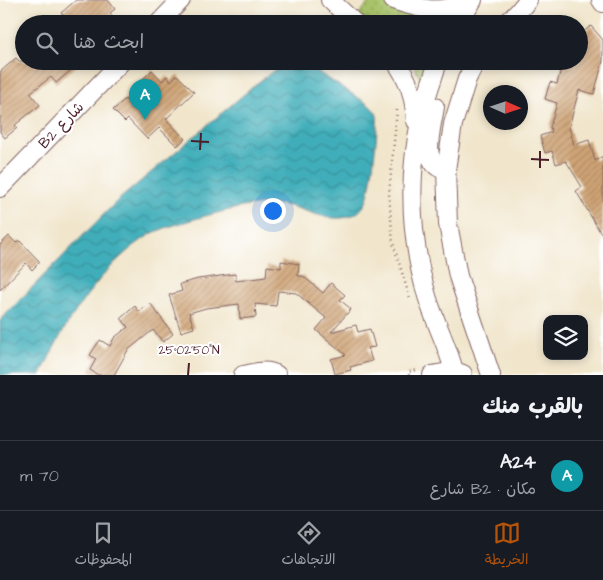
<!DOCTYPE html>
<html lang="ar">
<meta charset="utf-8">
<style>
:root{--surface:#171b24;--page:#20242c;--text:#f1f3f6;--muted:#9ea1a6;--line:#363941;--accent:#b45309}
body{margin:0;font-family:"Architects Daughter","Playpen Sans Arabic",sans-serif;background:var(--page);color:var(--text);direction:rtl}
.controls{position:absolute;right:15px;bottom:15px;display:grid;overflow:hidden;border-radius:10px;box-shadow:0 2px 8px #0003}
.controls button{width:45px;height:45px;display:grid;place-items:center;padding:0;border:0;border-bottom:1px solid var(--line);background:var(--surface);color:var(--text);font:25px sans-serif}
.compass{position:absolute;left:483px;top:85px;width:45px;height:45px;border-radius:50%;background:var(--surface);box-shadow:0 2px 8px #0003;rotate:93deg}
.you{position:absolute;left:272px;top:210px;width:18px;height:18px;margin:-12px;border:4px solid #fff;border-radius:50%;background:#1a73e8;box-shadow:0 0 0 8px #1a73e833}
.badge{display:grid;place-items:center;width:32px;height:32px;border-radius:50%;background:var(--accent);color:#fff;font-size:16px;font-weight:700}
.pin{position:absolute;translate:-50% -41px;filter:drop-shadow(0 1px 2px #0008)}
.pin::after{content:'';position:absolute;top:26px;width:18px;height:15px;background:inherit;clip-path:polygon(0 0,100% 0,50% 100%)}
.list{margin:0;padding:0;list-style:none}
h2{display:flex;justify-content:space-between;align-items:center;height:65px;margin:0;padding:0 20px;font-size:21px}
h2 small{font-size:16px;font-weight:400;color:var(--muted)}
.list li{display:grid;grid-template-columns:32px 1fr auto;gap:15px;align-items:center;box-sizing:border-box;height:70px;padding:0 20px;border-top:1px solid var(--line)}
.list b{display:block;font-size:19px;white-space:nowrap}
.list p{margin:0;font-size:16px;white-space:nowrap;color:var(--muted)}
.list em{font-size:16px;font-style:normal;color:var(--muted)}
.icon{flex:none;width:28px;height:28px;fill:none;stroke:currentColor;stroke-width:2;stroke-linecap:round;stroke-linejoin:round}
.map{position:relative;flex:none;width:603px;height:375px;overflow:hidden;direction:ltr}
.search{position:absolute;background:var(--surface);box-shadow:0 2px 8px #0003;left:15px;right:15px;top:15px;height:55px;display:flex;align-items:center;gap:12px;box-sizing:border-box;padding:0 18px;border-radius:28px;color:var(--muted);font-size:19px}
.sheet{height:135px;background:var(--surface)}
nav{display:flex;justify-content:space-around;align-items:center;box-sizing:border-box;height:70px;border-top:1px solid var(--line);background:var(--surface);font-size:14px;color:var(--muted)}
nav a{display:grid;justify-items:center;gap:2px}
nav .on{color:var(--accent)}
.map>svg:first-child{display:block}
.park{fill:url(#park-dots);stroke:#78704a}
.water{fill:url(#water-waves);stroke:#446672}
.building{fill:url(#building-hatch)}
.lines{fill:none;stroke-linecap:round;stroke-linejoin:round}
.minor-casing{stroke:#846563;stroke-width:20}
.path{stroke:#846563;stroke-width:2.5;stroke-dasharray:1 4;stroke-linecap:butt}
.minor{stroke:#fff;stroke-width:18}
.ticks{fill:none;stroke:#4a1f2b;stroke-width:2}
.labels{text-anchor:middle;stroke-width:4;stroke-linejoin:round;paint-order:stroke}
.street-label{font-size:15px;fill:#4a1f2b;stroke:#fff}
.ticks-label{font-size:12px;text-anchor:middle;fill:#4a1f2b;stroke:#fff;stroke-width:4;stroke-linejoin:round;paint-order:stroke}
</style>
<div class="map">
<svg width="603" height="375" viewBox="0 0 603 375">
<defs>
<pattern id="park-dots" width="8" height="8" patternUnits="userSpaceOnUse" patternTransform="scale(1.25)"><rect width="8" height="8" fill="#a7c268"/><path d="M2 2h.1M6 6h.1" fill="none" stroke="#91a65a" stroke-width="1.8" stroke-linecap="round"/></pattern>
<pattern id="water-waves" width="16" height="10" patternUnits="userSpaceOnUse" patternTransform="scale(1.25)"><rect width="16" height="10" fill="#3faeba"/><path d="M0 5q4-4 8 0t8 0" fill="none" stroke="#378d97"/></pattern>
<pattern id="building-hatch" width="6" height="6" patternUnits="userSpaceOnUse" patternTransform="scale(1.25)"><rect width="6" height="6" fill="#cfa476"/><path d="M-1 1l2-2M0 6l6-6M5 7l2-2" fill="none" stroke="#aa8561"/></pattern>
</defs>
<rect width="100%" height="100%" fill="#fff"/>
<filter id="ink" filterUnits="userSpaceOnUse"><feTurbulence type="fractalNoise" baseFrequency=".02" numOctaves="2"/><feDisplacementMap in="SourceGraphic" scale="10" xChannelSelector="R" yChannelSelector="G"/><feConvolveMatrix kernelMatrix="1 2 1 2 8 2 1 2 1" color-interpolation-filters="sRGB"/></filter>
<filter id="wash" filterUnits="userSpaceOnUse"><feTurbulence type="fractalNoise" baseFrequency=".0096" numOctaves="4" result="noise"/><feDisplacementMap in="SourceGraphic" scale="20" xChannelSelector="R" yChannelSelector="G"/><feGaussianBlur stdDeviation="1.12" result="paint"/><feColorMatrix in="noise" values="0 0 0 0 0 0 0 0 0 0 0 0 0 0 0 0 0 1.4 0 .05"/><feComposite in="paint" operator="in"/></filter>
<g filter="url(#wash)">
<rect width="100%" height="100%" fill="#f1e6cc"/>
<!-- park -->
<g class="park">
<path d="M371,0H382L414,16L422,18H442L452,15L447,24H369L358,15Z"/>
<path d="M411,61H429L422,82L412,63Z"/>
</g>
<!-- water -->
<path class="water" d="M287,61H301L368,104C372,108 376,111 377,116C379,124 371,190 367,199C365,206 360,212 353,215C329,226 301,205 276,204C255,203 233,209 213,214C197,218 181,223 165,228C161,230 156,231 151,234C103,263 63,324 41,375H0V321L6,314L117,201L261,80Z"/>
<g id="blocks">
<!-- building -->
<g class="building">
<path d="M76,0H108L115,9L110,13L119,24H56L64,16L61,13Z"/>
<path d="M591,26L603,40V61L594,94L579,90L569,127L574,145L589,140L595,161L603,156V237L576,191L582,187L566,161L556,164L552,151L545,153L540,136L552,132L550,127L557,103L545,99L550,82L557,84L563,61H579V35Z"/>
<path d="M16,58L19,61H82L56,83L51,77L30,93L40,105L15,125L17,128L5,138L0,132V72Z"/>
<path d="M152,70L162,81L167,76L171,81L177,75L194,92L166,119L185,139L177,146L159,128L147,139L128,119L125,122L113,110L125,99L135,109L152,93L141,81Z"/>
<path d="M9,236L16,243L19,240L40,262L32,270L26,263L0,290V245Z"/>
<path d="M281,261L299,264L298,276H303L323,293L331,283L345,295L340,300L351,309L331,332L356,325L358,332L370,329L375,347L368,348L372,361L350,367L351,370L335,374L331,359L346,355L316,330L326,318L296,293L278,291L276,306L255,304L256,317L240,319L239,304L206,308L189,313L194,328L181,332L169,295L182,291L180,284L198,279L235,274L236,281L266,277L267,266L281,268Z"/>
<path d="M150,303L173,334L163,342L153,330L128,350L114,375H98L90,370L96,359L90,355L100,340L110,346L114,338L128,327L121,318L135,306L139,312Z"/>
</g>
</g>
</g>
<g filter="url(#ink)">
<use href="#blocks" fill-opacity="0" stroke="#846563" stroke-width="1"/>
<g class="lines">
<defs>
<g id="minor">
<path d="M330,0L356,24"/>
<path d="M393,0C420,9 442,16 468,0"/>
<path d="M601,0L603,3"/>
<path d="M158,24L181,0"/>
<path d="M458,24L473,0"/>
<path d="M506,24L518,12L528,0"/>
<path d="M395,61C410,81 414,97 416,121"/>
<path d="M439,61C435,69 433,78 430,86C407,154 407,228 427,296C435,323 449,348 455,375"/>
<path d="M476,61L467,79L453,124L446,170L448,224L458,276L491,375"/>
<path d="M435,107C433,121 424,150 433,162C436,167 441,169 446,170"/>
<path d="M0,188L122,61"/>
<path d="M243,375C255,373 266,368 277,375"/>
<path d="M432,375L454,371L463,374"/>
</g>
</defs>
<!-- minor casing -->
<use href="#minor" class="minor-casing"/>
<!-- path -->
<g class="path">
<path d="M397,110L389,194L393,243L410,299"/>
<path d="M409,375L408,372L418,370"/>
</g>
<!-- minor -->
<use href="#minor" class="minor"/>
</g>
</g>
<!-- ticks -->
<path class="ticks" d="M191,141L209,142M200,150L201,133M531,159L549,160M540,168V151M188,375L189,363"/>
<g class="labels">
<!-- street labels -->
<g class="street-label">
<text transform="translate(61 125) rotate(-46)" y="5">B2 شارع</text>
</g>
</g>
<g class="ticks-label">
<text x="189" y="354">25°02'50"N</text>
</g>
</svg>
<div class="controls">
<button><svg class="icon" aria-label="layers" viewBox="0 0 24 24"><path d="M12 4l9 5-9 5-9-5zM3 14l9 5 9-5"/></svg></button>
</div>
<svg class="compass" viewBox="-18 -18 36 36"><path d="M0-13l5 13h-10z" fill="#e53935"/><path d="M0 13l5-13h-10z" fill="#9ea1a6"/></svg>
<div class="you"></div>
<div class="pin badge" style="left:145px;top:120px;background:#0f9aa8">A</div>
<div class="search"><svg class="icon" aria-label="search" viewBox="0 0 24 24"><circle cx="10" cy="10" r="6"/><path d="M15 15l6 6"/></svg>ابحث هنا</div>
</div>
<section class="sheet">
<h2>بالقرب منك<small></small></h2>
<ul class="list">
<li><span class="badge" style="background:#0f9aa8">A</span><div><b>A24</b><p>مكان · B2 شارع</p></div><em>70 m</em></li>
</ul>
</section>
<nav>
<a class="on"><svg class="icon" aria-label="map" viewBox="0 0 24 24"><path d="M3 6l6-2 6 2 6-2v14l-6 2-6-2-6 2zM9 4v14M15 6v14"/></svg>الخريطة</a>
<a><svg class="icon" aria-label="directions" viewBox="0 0 24 24"><path d="M12 3l9 9-9 9-9-9zM9 14v-3h6M13 9l2 2-2 2"/></svg>الاتجاهات</a>
<a><svg class="icon" aria-label="saved" viewBox="0 0 24 24"><path d="M7 4h10v16l-5-4-5 4z"/></svg>المحفوظات</a>
</nav>
